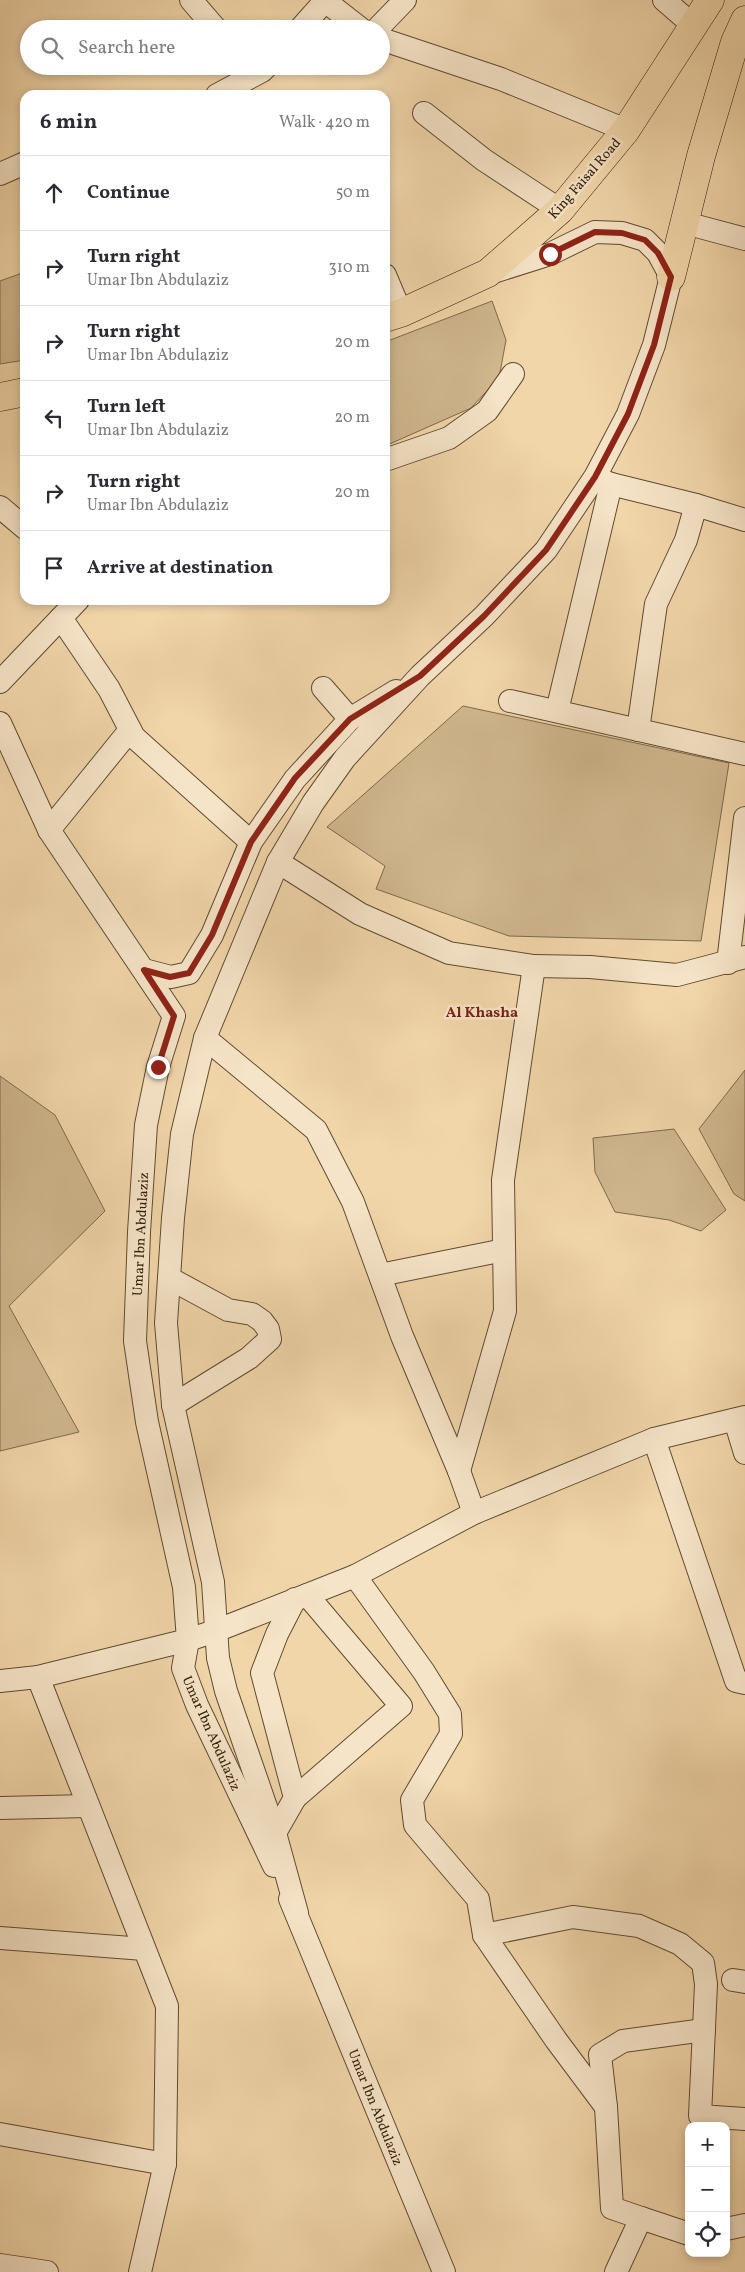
<!DOCTYPE html>
<meta charset="utf-8">
<style>
:root{--surface:#fff;--page:#f2f2f3;--text:#2b2b33;--muted:#7c7c81;--line:#e1e1e2}
body{margin:0;font-family:Vollkorn,serif;background:var(--page);color:var(--text)}
.controls{position:absolute;right:15px;bottom:15px;display:grid;overflow:hidden;border-radius:10px;box-shadow:0 2px 8px #0003}
.controls button{width:45px;height:45px;display:grid;place-items:center;padding:0;border:0;border-bottom:1px solid var(--line);background:var(--surface);color:var(--text);font:25px sans-serif}
.stop{position:absolute;width:15px;height:15px;margin:-11px;border:4px solid #8f2418;border-radius:50%;background:#fff}
.stop.end{background:#8f2418;border-color:#fff;box-shadow:0 1px 5px #0008}
.list{margin:0;padding:0;list-style:none}
h2{display:flex;justify-content:space-between;align-items:center;height:65px;margin:0;padding:0 20px;font-size:21px}
h2 small{font-size:16px;font-weight:400;color:var(--muted)}
.list li{display:grid;grid-template-columns:32px 1fr auto;gap:15px;align-items:center;box-sizing:border-box;height:75px;padding:0 20px;border-top:1px solid var(--line)}
.list b{display:block;font-size:19px;white-space:nowrap}
.list p{margin:0;font-size:16px;white-space:nowrap;color:var(--muted)}
.list em{font-size:16px;font-style:normal;color:var(--muted)}
.icon{flex:none;width:28px;height:28px;fill:none;stroke:currentColor;stroke-width:2;stroke-linecap:round;stroke-linejoin:round}
.map{position:relative;flex:none;width:745px;height:2272px;overflow:hidden}
.search{position:absolute;background:var(--surface);box-shadow:0 2px 8px #0003;left:20px;top:20px;width:370px;height:55px;display:flex;align-items:center;gap:12px;box-sizing:border-box;padding:0 18px;border-radius:28px;color:var(--muted);font-size:19px}
.panel{position:absolute;background:var(--surface);box-shadow:0 2px 8px #0003;left:20px;top:90px;width:370px;height:515px;border-radius:15px}
.map>svg:first-child{display:block}
.green{fill:#d0b78e;stroke:#7f6a4a}
.lines{fill:none;stroke-linecap:round;stroke-linejoin:round}
.minor-casing{stroke:#5f4c30;stroke-width:24}
.major-casing{stroke:#2e1e07;stroke-width:29}
.minor{stroke:#f6e4c8;stroke-width:22}
.major{stroke:#f1d6aa;stroke-width:28}
.route{stroke:#8f2418;stroke-width:6}
.labels{text-anchor:middle;stroke-width:5;stroke-linejoin:round;paint-order:stroke}
.street-label{font-size:14px;fill:#2e1e07;stroke:#f6e4c8}
.neighbourhood-label{font-size:15px;font-weight:bold;fill:#7a1f14;stroke:#f6e4c8}
</style>
<div class="map">
<svg width="745" height="2272" viewBox="0 0 745 2272">
<rect width="100%" height="100%" fill="#f1d6aa"/>
<filter id="stains"><feTurbulence type="fractalNoise" baseFrequency=".004" numOctaves="4"/><feColorMatrix values="0 0 0 0 .2 0 0 0 0 .09 0 0 0 0 .02 0 0 0 .5 -.17"/></filter>
<radialGradient id="worn" r=".72"><stop offset=".6" stop-color="#630" stop-opacity="0"/><stop offset="1" stop-color="#630" stop-opacity=".3"/></radialGradient>
<!-- green -->
<g class="green">
<path d="M25,272V360L0,364V281Z"/>
<path d="M492,301L506,340L499,378L471,408L385,446V342Z"/>
<path d="M463,706L729,763L701,941L509,936L376,889L385,866L327,827Z"/>
<path d="M745,1070V1201L734,1194L699,1129Z"/>
<path d="M0,1076L55,1115L105,1211L9,1306L79,1432L0,1451Z"/>
<path d="M674,1129L726,1210L701,1231L669,1220L615,1212L595,1172L593,1138Z"/>
</g>
<g class="lines">
<defs>
<g id="minor">
<path d="M191,0L216,29"/>
<path d="M324,0L361,29"/>
<path d="M664,0L694,26"/>
<path d="M300,29L325,1"/>
<path d="M377,29L405,0"/>
<path d="M381,39L501,79L626,130"/>
<path d="M217,95L262,71L267,66"/>
<path d="M424,113L484,160L560,210"/>
<path d="M0,174L25,163"/>
<path d="M685,223L745,239"/>
<path d="M385,275L401,313"/>
<path d="M385,460L449,438L487,411L513,374"/>
<path d="M597,478L611,484L696,505L745,520"/>
<path d="M0,507L25,528"/>
<path d="M61,618L109,689L134,737L251,842"/>
<path d="M0,682L78,600"/>
<path d="M323,688L350,719"/>
<path d="M510,701L745,754"/>
<path d="M557,711L611,484"/>
<path d="M0,723L49,830L174,1016L158,1067L146,1125L139,1232L135,1341L147,1422L184,1587L188,1640L183,1668L197,1705L274,1866"/>
<path d="M638,730L656,604L686,540L696,505"/>
<path d="M49,830L130,730"/>
<path d="M278,862L360,914L449,953L534,966L590,967L677,975L745,957"/>
<path d="M728,963L745,818"/>
<path d="M144,970L171,977L189,973L212,935L251,842L295,779L350,719L396,691"/>
<path d="M205,1038L316,1130L353,1202L402,1336L459,1471L474,1513"/>
<path d="M380,1275L504,1250"/>
<path d="M169,1278L228,1310L252,1314L262,1321L268,1329L270,1339L249,1358L173,1405"/>
<path d="M735,1420L745,1453"/>
<path d="M654,1439L736,1681L745,1683"/>
<path d="M459,1471L505,1311L503,1180L534,966"/>
<path d="M355,1576L424,1672L450,1714L451,1734L412,1800L415,1825L478,1899L484,1935L556,2040L606,2107"/>
<path d="M38,1677L167,2006L165,2164L140,2272"/>
<path d="M0,1681L38,1677L188,1640L218,1630L355,1576L474,1513L654,1439L745,1417"/>
<path d="M295,1798L401,1706L307,1595"/>
<path d="M0,1808L88,1806"/>
<path d="M275,1833L295,1798L262,1673L277,1634L295,1599"/>
<path d="M290,1899L444,2272"/>
<path d="M297,1913L275,1833L226,1691L218,1658L213,1582L173,1405L166,1323L173,1218L182,1134L205,1038L278,862L313,803L345,758L420,676L484,616L546,550L595,477L628,414L654,345L671,277L658,253L645,240L622,233L595,232L550,254L490,273"/>
<path d="M484,1935L573,1917L639,1926L680,1944L703,1963L706,1984L700,2116L745,2119"/>
<path d="M0,1938L144,1949"/>
<path d="M733,1980L745,1982"/>
<path d="M0,2134L165,2164"/>
<path d="M641,2218L689,2234"/>
<path d="M726,2229L745,2225"/>
<path d="M0,2265L47,2272"/>
<path d="M616,2272L641,2218L612,2208L606,2107L600,2055L623,2041L704,2030"/>
</g>
<g id="major">
<path d="M671,277L701,156L735,42L745,20"/>
<path d="M385,318L401,313L488,273L560,210L626,130L710,0"/>
<path d="M0,397L25,392"/>
</g>
</defs>
<!-- minor casing -->
<use href="#minor" class="minor-casing"/>
<!-- major casing -->
<use href="#major" class="major-casing"/>
<!-- minor -->
<use href="#minor" class="minor"/>
<!-- major -->
<use href="#major" class="major"/>
</g>
<g class="lines">
<!-- route -->
<path class="route" d="M158,1067L174,1016L144,970L170,977L189,973L212,935L251,842L295,778L350,719L420,676L484,616L546,550L595,477L628,414L654,345L671,277L658,253L645,240L622,233L595,232L550,254"/>
</g>
<g class="labels">
<!-- street labels -->
<g class="street-label">
<text transform="translate(584 178) rotate(-49)" y="5">King Faisal Road</text>
<text transform="translate(140 1234) rotate(-87)" y="5">Umar Ibn Abdulaziz</text>
<text transform="translate(212 1733) rotate(66)" y="5">Umar Ibn Abdulaziz</text>
<text transform="translate(376 2107) rotate(68)" y="5">Umar Ibn Abdulaziz</text>
</g>
<!-- neighbourhood labels -->
<g class="neighbourhood-label">
<text x="482" y="1017">Al Khasha</text>
</g>
</g>
<rect width="100%" height="100%" filter="url(#stains)"/>
<rect width="100%" height="100%" fill="url(#worn)"/>
</svg>
<div class="controls">
<button>+</button>
<button>−</button>
<button><svg class="icon" aria-label="locate" viewBox="0 0 24 24"><circle cx="12" cy="12" r="6"/><path d="M12 2v4M12 18v4M2 12h4M18 12h4"/></svg></button>
</div>
<div class="stop" style="left:550px;top:254px"></div>
<div class="stop end" style="left:158px;top:1067px"></div>
<div class="search"><svg class="icon" aria-label="search" viewBox="0 0 24 24"><circle cx="10" cy="10" r="6"/><path d="M15 15l6 6"/></svg>Search here</div>
<section class="panel">
<h2>6 min<small>Walk · 420 m</small></h2>
<ul class="list">
<li><svg class="icon" aria-label="ahead" viewBox="0 0 24 24"><path d="M12 20V5M6 11l6-6 6 6"/></svg><div><b>Continue</b></div><em>50 m</em></li>
<li><svg class="icon" aria-label="right" viewBox="0 0 24 24"><path d="M7 20v-9h11M14 6l5 5-5 5"/></svg><div><b>Turn right</b><p>Umar Ibn Abdulaziz</p></div><em>310 m</em></li>
<li><svg class="icon" aria-label="right" viewBox="0 0 24 24"><path d="M7 20v-9h11M14 6l5 5-5 5"/></svg><div><b>Turn right</b><p>Umar Ibn Abdulaziz</p></div><em>20 m</em></li>
<li><svg class="icon" aria-label="left" viewBox="0 0 24 24"><path d="M17 20v-9H6M10 6l-5 5 5 5"/></svg><div><b>Turn left</b><p>Umar Ibn Abdulaziz</p></div><em>20 m</em></li>
<li><svg class="icon" aria-label="right" viewBox="0 0 24 24"><path d="M7 20v-9h11M14 6l5 5-5 5"/></svg><div><b>Turn right</b><p>Umar Ibn Abdulaziz</p></div><em>20 m</em></li>
<li><svg class="icon" aria-label="arrive" viewBox="0 0 24 24"><path d="M6 21V4h12l-3 4 3 4H6"/></svg><div><b>Arrive at destination</b></div></li>
</ul>
</section>
</div>
